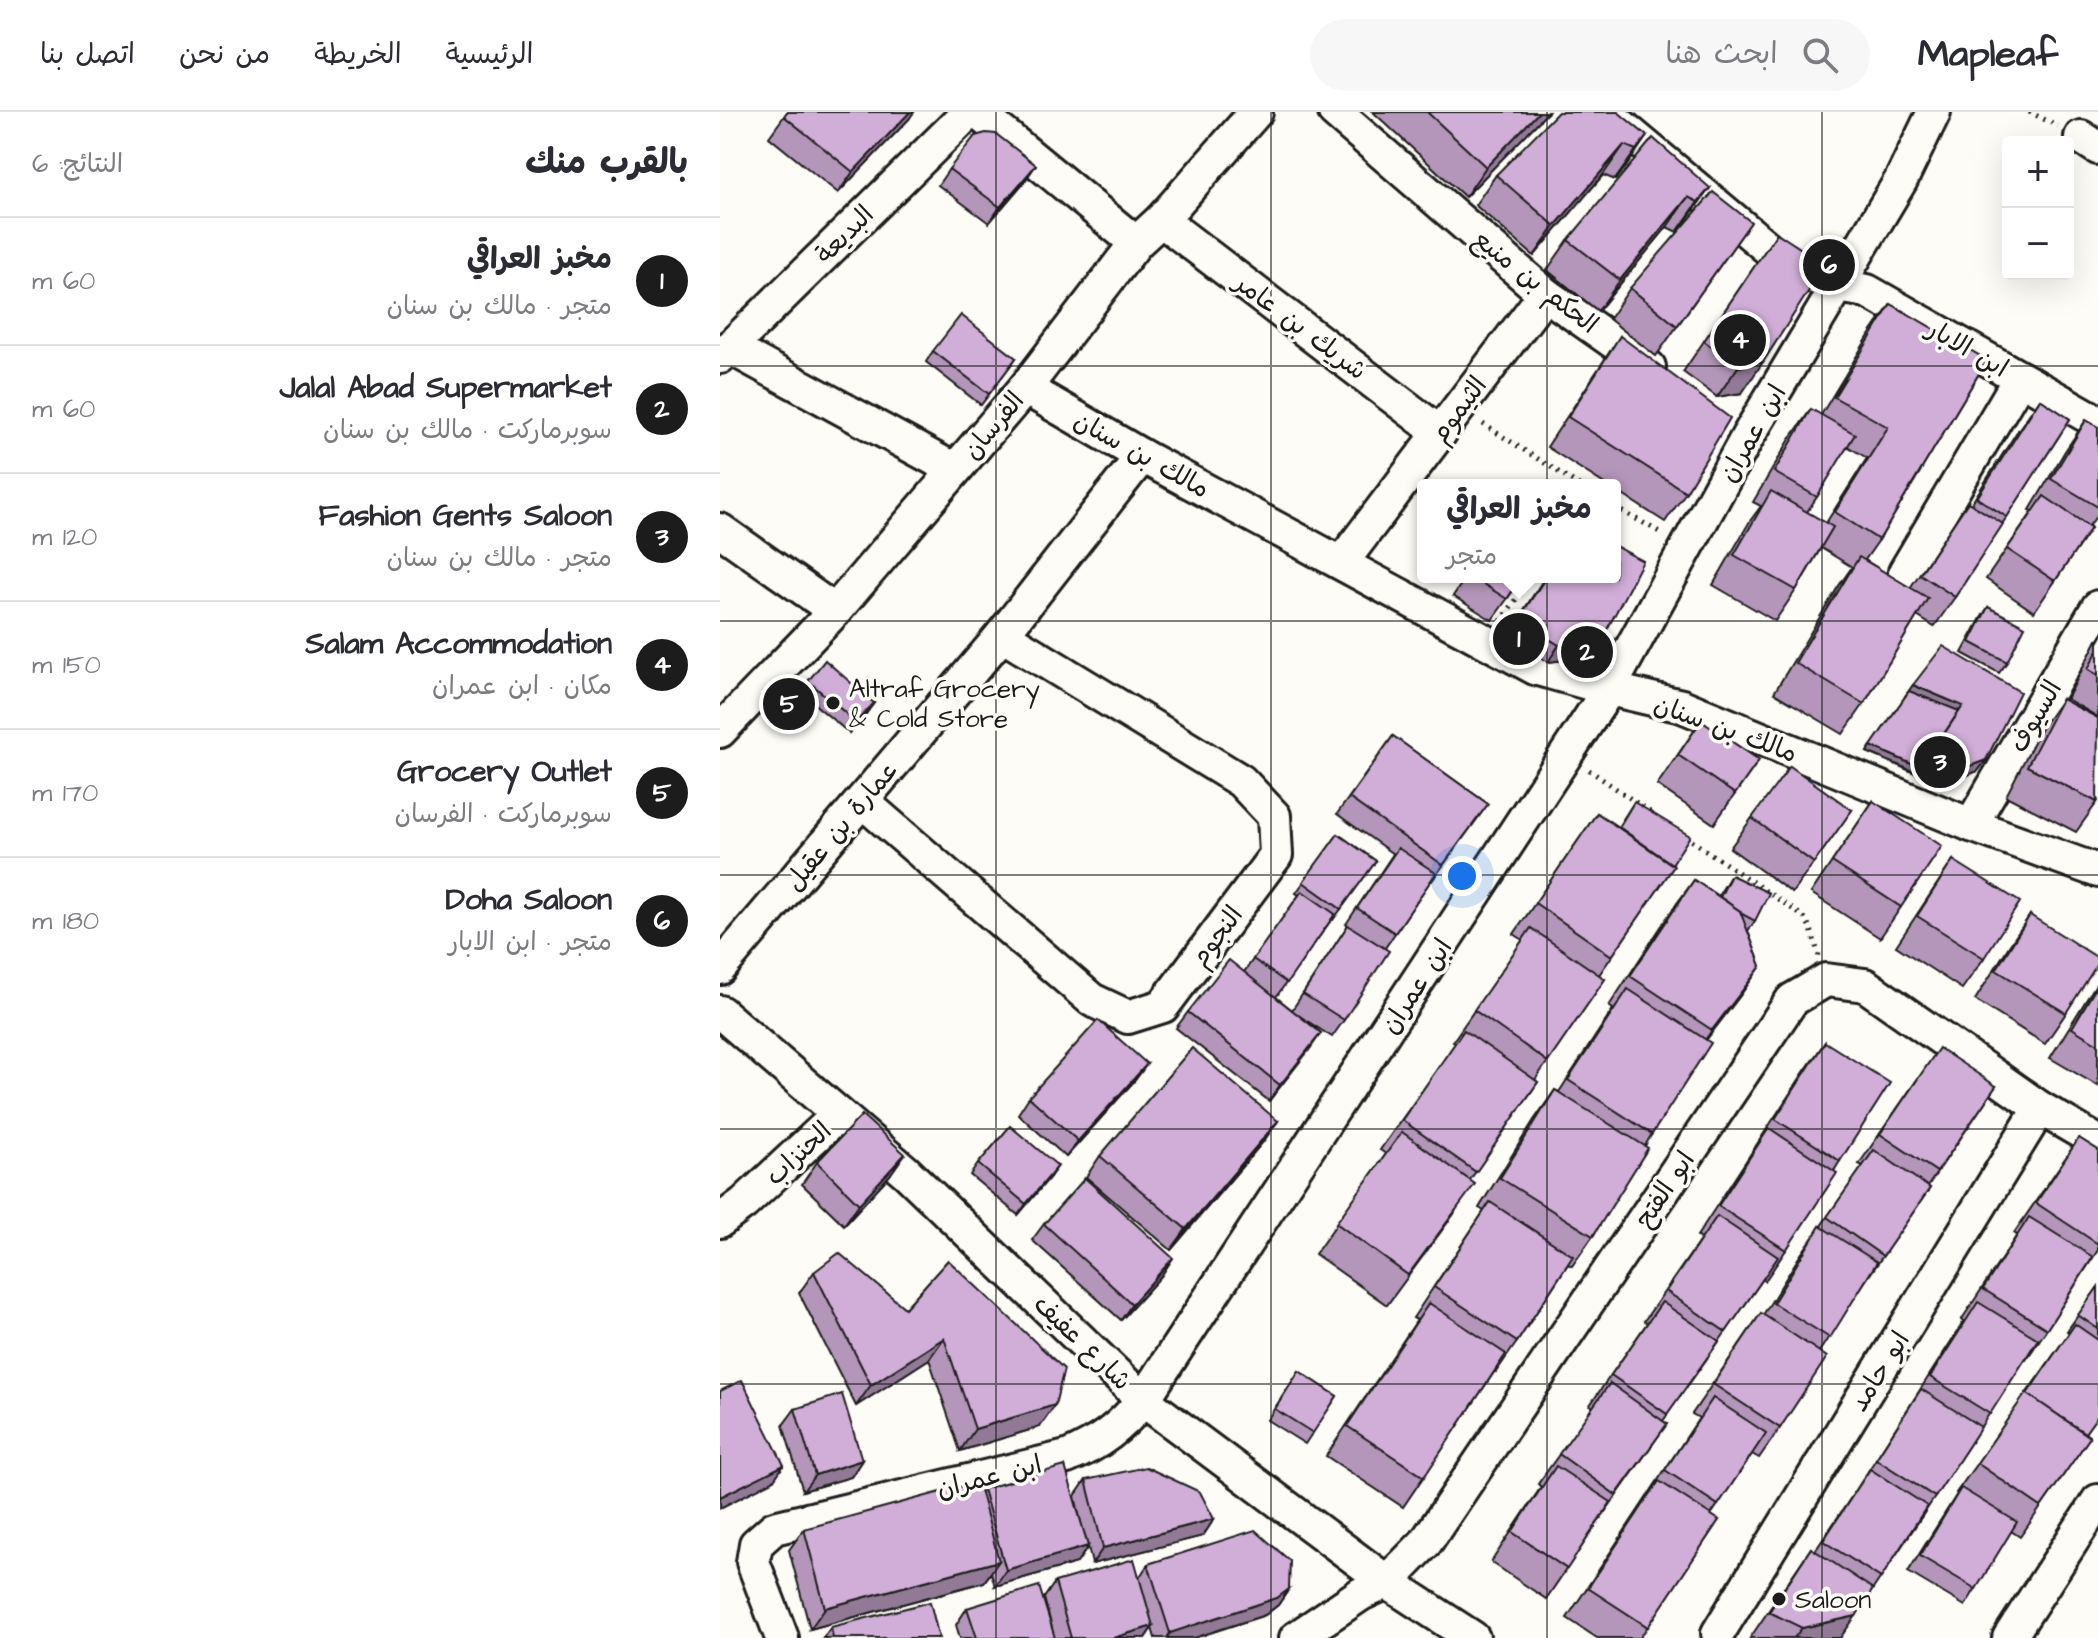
<!DOCTYPE html>
<html lang="ar">
<meta charset="utf-8">
<style>
:root{--surface:#fff;--page:#f7f7f7;--text:#2b2b33;--muted:#7c7c81;--line:#e1e1e2;--accent:#1c1c1c}
body{margin:0;font-family:"Architects Daughter","Playpen Sans Arabic",sans-serif;background:var(--page);color:var(--text);direction:rtl}
.controls{position:absolute;right:24px;top:24px;display:grid;overflow:hidden;border-radius:8px;box-shadow:0 8px 32px #0002}
.controls button{width:72px;height:72px;display:grid;place-items:center;padding:0;border:0;border-bottom:2px solid var(--line);background:var(--surface);color:var(--text);font:40px sans-serif}
.you{position:absolute;left:742px;top:764px;width:28px;height:28px;margin:-20px;border:6px solid #fff;border-radius:50%;background:#1a73e8;box-shadow:0 0 0 12px #1a73e833}
.badge{display:grid;place-items:center;width:52px;height:52px;border-radius:50%;background:var(--accent);color:#fff;font-size:26px;font-weight:700}
.pin{position:absolute;translate:-50% -50%;border:4px solid #fff;box-shadow:0 2px 8px #0006}
.popup{position:absolute;left:697px;top:367px;width:204px;height:104px;box-sizing:border-box;display:grid;place-content:center;border-radius:8px;background:var(--surface);filter:drop-shadow(0 2px 6px #0005);font-size:26px;white-space:nowrap;color:var(--muted)}
.popup b{font-size:30px;color:var(--text)}
.popup::after{content:'';position:absolute;left:50%;top:100%;margin-left:-16px;border:16px solid transparent;border-top-color:var(--surface)}
.list{margin:0;padding:0;list-style:none}
h2{display:flex;justify-content:space-between;align-items:center;height:104px;margin:0;padding:0 32px;font-size:34px}
h2 small{font-size:26px;font-weight:400;color:var(--muted)}
.list li{display:grid;grid-template-columns:52px 1fr auto;gap:24px;align-items:center;box-sizing:border-box;height:128px;padding:0 32px;border-top:2px solid var(--line)}
.list b{display:block;font-size:30px;white-space:nowrap}
.list p{margin:0;font-size:26px;white-space:nowrap;color:var(--muted)}
.list em{font-size:26px;font-style:normal;color:var(--muted)}
.icon{flex:none;width:44px;height:44px;fill:none;stroke:currentColor;stroke-width:2;stroke-linecap:round;stroke-linejoin:round}
.map{position:relative;flex:none;width:1378px;height:1526px;overflow:hidden;direction:ltr}
header{display:flex;align-items:center;gap:48px;box-sizing:border-box;height:112px;padding:0 40px;background:var(--surface);border-bottom:2px solid var(--line)}
header strong{font-size:38px}
nav{display:flex;gap:44px;margin-inline-start:auto;font-size:28px}
.search{width:560px;height:72px;background:var(--page);display:flex;align-items:center;gap:20px;box-sizing:border-box;padding:0 28px;border-radius:44px;color:var(--muted);font-size:30px}
main{display:flex}
aside{flex:1;background:var(--surface)}
.map>svg:first-child{display:block}
.lines{fill:none;stroke-linecap:round;stroke-linejoin:round}
.minor-casing{stroke:#1c1c1c;stroke-width:38}
.path{stroke:#1c1c1c;stroke-width:5;stroke-dasharray:2 6;stroke-linecap:butt}
.minor{stroke:#fdfcf7;stroke-width:32}
.wall{fill:#b496ba;stroke:#1c1c1c;stroke-width:2;fill-rule:evenodd}
.shaded-wall{fill:#927a97;stroke:#1c1c1c;stroke-width:2}
.building{fill:#d1aed8;stroke:#1c1c1c;stroke-width:2}
.grid{fill:none;stroke:#1c1c1c;stroke-width:2;stroke-opacity:0.55}
.poi-dot{fill:#1c1c1c;stroke:#fdfcf7;stroke-width:3}
.labels{text-anchor:middle;stroke-width:7;stroke-linejoin:round;paint-order:stroke}
.street-label{font-size:26px;fill:#1c1c1c;stroke:#fdfcf7}
.poi-label{font-size:26px;fill:#1c1c1c;stroke:#fdfcf7;text-anchor:start}
</style>
<header>
<strong>Mapleaf</strong>
<div class="search"><svg class="icon" aria-label="search" viewBox="0 0 24 24"><circle cx="10" cy="10" r="6"/><path d="M15 15l6 6"/></svg>ابحث هنا</div>
<nav><a>الرئيسية</a><a>الخريطة</a><a>من نحن</a><a>اتصل بنا</a></nav>
</header>
<main>
<div class="map">
<svg width="1378" height="1526" viewBox="0 0 1378 1526">
<rect width="100%" height="100%" fill="#fdfcf7"/>
<filter id="ink" filterUnits="userSpaceOnUse"><feTurbulence type="fractalNoise" baseFrequency=".0125" numOctaves="2"/><feDisplacementMap in="SourceGraphic" scale="16" xChannelSelector="R" yChannelSelector="G"/><feConvolveMatrix kernelMatrix="1 2 1 2 8 2 1 2 1" color-interpolation-filters="sRGB"/></filter>
<g filter="url(#ink)">
<g class="lines">
<defs>
<g id="minor">
<path d="M257,0L416,131"/>
<path d="M615,0L825,182L929,255"/>
<path d="M885,0L1074,158L1118,174L1147,179L1378,310"/>
<path d="M1361,25L1378,36"/>
<path d="M441,108L720,321"/>
<path d="M9,235L235,358"/>
<path d="M0,245L249,0"/>
<path d="M305,276L422,344L815,556L889,577L962,594L1251,713L1378,759"/>
<path d="M0,418L115,499"/>
<path d="M622,450L825,182"/>
<path d="M1185,460L1300,266"/>
<path d="M0,619L115,499L305,276L416,131L441,108L536,0"/>
<path d="M142,689L372,888L408,905L443,894L556,743L554,704L521,669L282,523"/>
<path d="M1251,713L1378,495"/>
<path d="M0,856L282,523L422,344"/>
<path d="M0,900L186,1060L423,1288L667,1470L753,1526"/>
<path d="M0,1109L24,1091L118,1003"/>
<path d="M998,1521L1320,996"/>
<path d="M62,1526L33,1450L36,1432L54,1416L347,1345C379,1332 401,1315 423,1288L889,577L1028,324L1181,68L1214,0"/>
<path d="M576,1526L641,1482L667,1470L706,1430L1072,888L1106,868L1145,873L1320,996L1378,1030"/>
<path d="M1289,1526L1378,1389"/>
</g>
</defs>
<!-- minor casing -->
<use href="#minor" class="minor-casing"/>
<!-- path -->
<g class="path">
<path d="M1309,0L1338,14"/>
<path d="M763,312L859,373"/>
<path d="M895,395L943,422"/>
<path d="M781,509L812,465"/>
<path d="M869,658L930,700"/>
<path d="M965,724L1084,805L1091,817L1099,844"/>
</g>
<!-- minor -->
<use href="#minor" class="minor"/>
</g>
<!-- wall -->
<g class="wall">
<path d="M67,0L189,7L118,81L49,25Z"/>
<path d="M653,0H828L745,85Z"/>
<path d="M927,24L895,68L883,63L814,144L755,93L776,63Z"/>
<path d="M229,57L305,69L269,111L218,73Z"/>
<path d="M990,76L957,120L947,115L878,199L827,158L848,128Z"/>
<path d="M1031,110L936,244L889,207L910,176Z"/>
<path d="M1057,121L1022,281L997,285L963,260Z"/>
<path d="M1171,192L1267,248L1159,428L1145,448L1190,476L1248,390L1251,392L1298,318L1320,287L1350,307L1235,485L1214,515L1197,504L1144,592L1123,622L1054,581L1118,475L1132,455L1101,436L1076,478L1055,509L993,473L1030,409L1041,394L1033,390L1070,327L1091,297L1101,303L1150,222ZM1127,334L1147,346L1106,411L1087,400L1097,385Z"/>
<path d="M900,224L966,380L945,410L895,378V373H886L827,335Z"/>
<path d="M213,239L296,246L261,293L206,250Z"/>
<path d="M1366,308L1378,315V402L1369,414L1371,416L1314,500L1266,467L1313,399L1310,398L1345,339Z"/>
<path d="M746,465H803L772,508L733,484Z"/>
<path d="M825,465H895L870,545L828,550L787,524Z"/>
<path d="M1268,495L1287,550L1279,561L1242,541L1261,506Z"/>
<path d="M1378,526V605L1347,587Z"/>
<path d="M88,569L154,591L129,621L80,580Z"/>
<path d="M1193,573L1266,648L1258,659L1222,673L1147,640Z"/>
<path d="M1342,587L1378,689L1356,720L1286,684L1320,618Z"/>
<path d="M981,609L1039,648L994,712L937,673Z"/>
<path d="M673,624L768,692L712,769L711,768L665,836L624,908L612,925L578,903L601,921L549,989L456,916L468,900L524,860L579,783L576,781L618,722L656,749L613,808L612,807L556,885L572,898L628,813L626,812L673,742L617,702Z"/>
<path d="M1153,689L1181,795L1160,826L1091,781Z"/>
<path d="M914,690L954,754L879,863L885,867L815,968L818,970L750,1068L734,1102L667,1193L595,1142L666,1042L660,1038L736,931L733,929L803,828L794,822L877,701L898,715Z"/>
<path d="M1132,698L1072,781L1010,736L1032,706Z"/>
<path d="M1233,748L1264,846L1242,877L1176,834Z"/>
<path d="M1011,763L1035,809L1028,819L1041,854L986,928L873,1124L852,1154L848,1152L797,1230L776,1260L775,1259L683,1395L606,1344L697,1208L693,1206L764,1099L759,1096L814,1008L835,978L839,980L893,897L889,894L952,798L974,768L998,784Z"/>
<path d="M1310,803L1346,901L1325,932L1255,888L1289,834Z"/>
<path d="M1378,869V974L1330,946Z"/>
<path d="M1105,930L1120,1049L1066,1138L1045,1169L1043,1167L943,1309L947,1312L885,1400L826,1487L771,1450L821,1375L818,1372L873,1295L870,1293L927,1211L924,1209L981,1127L977,1124L1084,960Z"/>
<path d="M427,952L415,968L346,1045L298,1002L309,985Z"/>
<path d="M1198,966L1276,974L1208,1074L1210,1076L1142,1174L1099,1240L1060,1316L1039,1346L1032,1342L991,1403L999,1408L920,1526H877L847,1506L979,1306L972,1302L1041,1201L1043,1203L1079,1145L1143,1054L1139,1052Z"/>
<path d="M558,1009L543,1030L451,1138L366,1065L380,1044Z"/>
<path d="M1359,1026L1378,1038V1138L1327,1217L1306,1248L1305,1247L1215,1385L1120,1526H1030L1091,1436L1095,1439L1136,1378L1244,1209L1242,1207L1297,1123L1294,1121Z"/>
<path d="M97,1050L170,1063L124,1113L82,1072Z"/>
<path d="M258,1052L330,1065L298,1103L250,1063Z"/>
<path d="M324,1112L442,1163L401,1208L312,1128Z"/>
<path d="M228,1148L320,1315L240,1339L209,1247L136,1294L79,1181L94,1160L185,1196Z"/>
<path d="M1378,1175V1303L1365,1321L1370,1325L1300,1425L1291,1419L1245,1494L1188,1460L1237,1382L1236,1381L1349,1221L1347,1219Z"/>
<path d="M579,1259L617,1284L585,1332L547,1308Z"/>
<path d="M75,1297L142,1348L131,1365L83,1379L63,1313Z"/>
<path d="M366,1368L494,1407L483,1424L372,1452L368,1435L357,1451L275,1474L271,1461L264,1470L90,1517L69,1438L84,1417L261,1380L263,1377L361,1411L355,1384Z"/>
<path d="M428,1452L569,1477L558,1493L545,1503L474,1526H435L432,1516L425,1526H240L236,1513L247,1496L332,1516L324,1486L335,1470L419,1466Z"/>
<path d="M111,1515L219,1526H103Z"/>
</g>
<!-- shaded-wall -->
<g class="shaded-wall">
<path d="M190,0H194L189,7L118,81L133,60Z"/>
<path d="M819,0H828L745,85L766,55Z"/>
<path d="M927,24L906,55L895,68L916,38Z"/>
<path d="M904,33L883,63L814,144L835,114Z"/>
<path d="M316,53L305,69L269,111L280,95Z"/>
<path d="M990,76L968,106L957,120L978,90Z"/>
<path d="M968,85L947,115L878,199L900,168Z"/>
<path d="M1043,250L1022,281L997,285L1018,255Z"/>
<path d="M881,529L870,545L828,550L839,533Z"/>
<path d="M1193,573L1243,594L1235,605L1185,584Z"/>
<path d="M154,591L146,602L129,621L136,610Z"/>
<path d="M1151,634L1201,656L1197,661L1147,640Z"/>
<path d="M1266,648L1258,659L1222,673L1229,662Z"/>
<path d="M1041,854L1020,884L971,948L992,918Z"/>
<path d="M601,921L590,937L549,989L560,973Z"/>
<path d="M427,952L415,968L346,1045L358,1029Z"/>
<path d="M558,1009L543,1030L451,1138L466,1117Z"/>
<path d="M185,1042L170,1063L124,1113L139,1092Z"/>
<path d="M338,1054L330,1065L298,1103L306,1092Z"/>
<path d="M453,1146L442,1163L401,1208L412,1192Z"/>
<path d="M224,1226L209,1247L136,1294L151,1273Z"/>
<path d="M335,1293L320,1315L240,1339L255,1317Z"/>
<path d="M142,1348L131,1365L83,1379L95,1363Z"/>
<path d="M64,1353L53,1369L0,1396V1385Z"/>
<path d="M494,1407L483,1424L372,1452L383,1436Z"/>
<path d="M368,1434L357,1451L275,1474L286,1458Z"/>
<path d="M279,1449L264,1470L90,1517L105,1496Z"/>
<path d="M569,1477L558,1493L545,1503L474,1526H447L450,1521Z"/>
<path d="M1136,1504L1120,1526H1074L1082,1516Z"/>
<path d="M433,1514L425,1526H393Z"/>
</g>
<!-- building -->
<g class="building">
<path d="M67,0H190L133,60L64,4Z"/>
<path d="M707,0H819L766,55Z"/>
<path d="M838,0H898L927,24L916,38L904,33L835,114L776,63Z"/>
<path d="M266,21L276,22L316,53L280,95L229,57L255,24Z"/>
<path d="M933,26L990,76L978,90L968,85L900,168L848,128Z"/>
<path d="M993,80L1031,110L957,214L910,176Z"/>
<path d="M1057,121L1083,138L1097,166L1043,250L1018,255L984,229Z"/>
<path d="M1171,192L1267,248L1159,428L1115,400L1168,315L1114,285Z"/>
<path d="M241,203L296,246L269,282L213,239Z"/>
<path d="M900,224L1010,306L966,380L848,305Z"/>
<path d="M1320,287L1350,307L1287,405L1257,386Z"/>
<path d="M1091,297L1135,322L1097,385L1054,360Z"/>
<path d="M1366,308L1378,315V395L1331,367Z"/>
<path d="M1051,379L1113,415L1076,478L1014,443Z"/>
<path d="M1324,384L1371,416L1335,469L1287,437Z"/>
<path d="M1248,390L1283,412L1235,485L1200,462Z"/>
<path d="M895,434L923,449L881,529L839,533L798,508L826,465H895Z"/>
<path d="M1139,445L1208,486L1144,592L1075,551Z"/>
<path d="M752,465H802L787,487Z"/>
<path d="M1268,495L1305,514L1287,550L1250,530Z"/>
<path d="M1223,534L1300,580L1266,648L1229,662L1205,650L1243,594L1193,573Z"/>
<path d="M1378,538V563L1368,557Z"/>
<path d="M105,548L154,591L136,610L88,569Z"/>
<path d="M1189,579L1239,599L1201,656L1151,634Z"/>
<path d="M1342,587L1378,606L1377,690L1307,654Z"/>
<path d="M981,609L1039,648L1015,682L958,643Z"/>
<path d="M673,624L768,692L723,753L629,686Z"/>
<path d="M1070,654L1132,698L1094,751L1032,706Z"/>
<path d="M1153,689L1222,734L1181,795L1112,750Z"/>
<path d="M914,690L970,724L952,752L899,715Z"/>
<path d="M877,701L954,754L892,844L815,791Z"/>
<path d="M618,722L656,749L621,797L583,770Z"/>
<path d="M678,736L716,761L675,821L637,796Z"/>
<path d="M1233,748L1300,790L1264,846L1197,804Z"/>
<path d="M1011,763L1049,781L1035,809L1022,802L1020,799L1000,785Z"/>
<path d="M974,768L1020,799L1041,854L992,918L910,864Z"/>
<path d="M582,779L615,802L567,871L533,847Z"/>
<path d="M1310,803L1378,846V851L1346,901L1276,858Z"/>
<path d="M628,813L669,839L624,908L583,882Z"/>
<path d="M811,816L885,867L828,950L754,898Z"/>
<path d="M509,848L601,921L560,973L468,900Z"/>
<path d="M1378,872V932L1352,916Z"/>
<path d="M908,877L991,931L932,1022L848,968Z"/>
<path d="M378,908L427,952L358,1029L309,985Z"/>
<path d="M744,918L818,970L756,1060L682,1008Z"/>
<path d="M1105,930L1170,971L1120,1049L1055,1007Z"/>
<path d="M472,936L558,1009L466,1117L380,1044Z"/>
<path d="M1219,936L1276,974L1217,1060L1160,1022Z"/>
<path d="M835,978L928,1036L873,1124L780,1066Z"/>
<path d="M142,1003L185,1042L139,1092L97,1050Z"/>
<path d="M290,1014L338,1054L306,1092L258,1052Z"/>
<path d="M1049,1016L1117,1061L1066,1138L998,1094Z"/>
<path d="M682,1020L755,1072L688,1163L616,1111Z"/>
<path d="M1359,1026L1378,1038V1132L1316,1091Z"/>
<path d="M1154,1038L1210,1076L1163,1144L1107,1105Z"/>
<path d="M365,1066L453,1146L412,1192L324,1112Z"/>
<path d="M770,1090L853,1144L797,1230L714,1175Z"/>
<path d="M997,1104L1058,1145L1006,1220L946,1179Z"/>
<path d="M1309,1105L1373,1145L1327,1217L1263,1177Z"/>
<path d="M1100,1114L1157,1150L1110,1226L1053,1191Z"/>
<path d="M119,1141L185,1196L228,1148L344,1257L335,1293L255,1317L224,1226L151,1273L94,1160Z"/>
<path d="M1378,1175V1217L1358,1203Z"/>
<path d="M942,1190L999,1229L947,1302L891,1263Z"/>
<path d="M1258,1190L1318,1227L1270,1302L1210,1265Z"/>
<path d="M709,1191L786,1242L704,1365L627,1314Z"/>
<path d="M1041,1201L1107,1245L1060,1316L993,1272Z"/>
<path d="M1355,1212L1378,1228V1303L1365,1321L1307,1282Z"/>
<path d="M579,1259L617,1284L593,1321L555,1297Z"/>
<path d="M22,1268L64,1353L0,1385V1279Z"/>
<path d="M890,1271L947,1312L896,1383L839,1342Z"/>
<path d="M1201,1277L1261,1315L1215,1385L1156,1347Z"/>
<path d="M1306,1281L1370,1325L1321,1395L1257,1351Z"/>
<path d="M122,1282L142,1348L95,1363L75,1297Z"/>
<path d="M993,1286L1046,1321L998,1393L945,1358Z"/>
<path d="M345,1354L368,1434L286,1458L263,1377Z"/>
<path d="M836,1354L891,1390L847,1457L792,1420Z"/>
<path d="M426,1355L480,1380L494,1407L383,1436L366,1368Z"/>
<path d="M1150,1357L1207,1394L1161,1466L1103,1429Z"/>
<path d="M939,1369L999,1408L928,1515L868,1476Z"/>
<path d="M258,1370L279,1449L105,1496L84,1417Z"/>
<path d="M1241,1376L1297,1410L1256,1477L1200,1444Z"/>
<path d="M535,1418L570,1449L569,1477L557,1486L450,1521L428,1452Z"/>
<path d="M1091,1436L1153,1477L1136,1504L1082,1516L1049,1500Z"/>
<path d="M414,1447L433,1514L393,1526H351L335,1470Z"/>
<path d="M319,1474L335,1526H257L247,1496Z"/>
<path d="M210,1490L219,1526H113L111,1515Z"/>
</g>
</g>
<!-- grid -->
<path class="grid" d="M276,0V1526M551,0V1526M827,0V1526M1102,0V1526M0,254H1378M0,509H1378M0,763H1378M0,1017H1378M0,1272H1378"/>
<!-- markers -->
<g class="poi-dot">
<circle cx="113" cy="591" r="8"/>
<circle cx="1059" cy="1487" r="8"/>
</g>
<g class="labels">
<!-- street labels -->
<g class="street-label">
<text transform="translate(124 122) rotate(-45)" y="9">البديعة</text>
<text transform="translate(816 169) rotate(38)" y="9">الحكم بن منيع</text>
<text transform="translate(581 214) rotate(37)" y="9">شريك بن عامر</text>
<text transform="translate(1248 236) rotate(30)" y="9">ابن الابار</text>
<text transform="translate(738 297) rotate(-53)" y="9">الثيموم</text>
<text transform="translate(273 313) rotate(-50)" y="9">الفرسان</text>
<text transform="translate(1032 321) rotate(-60)" y="9">ابن عمران</text>
<text transform="translate(422 342) rotate(29)" y="9">مالك بن سنان</text>
<text transform="translate(1315 604) rotate(-60)" y="9">السيوف</text>
<text transform="translate(1006 616) rotate(20)" y="9">مالك بن سنان</text>
<text transform="translate(121 713) rotate(-50)" y="9">عمارة بن عقيل</text>
<text transform="translate(496 824) rotate(-53)" y="9">النجوم</text>
<text transform="translate(696 874) rotate(-57)" y="9">ابن عمران</text>
<text transform="translate(78 1041) rotate(-43)" y="9">الحنزاب</text>
<text transform="translate(944 1077) rotate(-56)" y="9">ابو الفتح</text>
<text transform="translate(363 1230) rotate(44)" y="9">شارع عفيف</text>
<text transform="translate(1159 1259) rotate(-58)" y="9">ابو حامد</text>
<text transform="translate(269 1364) rotate(-14)" y="9">ابن عمران</text>
</g>
<!-- poi labels -->
<g class="poi-label">
<text x="129" y="585">Altraf Grocery<tspan x="129" dy="30">&amp; Cold Store</tspan></text>
<text x="1075" y="1496">Saloon</text>
</g>
</g>
</svg>
<div class="controls">
<button>+</button>
<button>−</button>
</div>
<div class="you"></div>
<div class="pin badge" style="left:799px;top:527px">1</div>
<div class="popup"><b>مخبز العراقي</b>متجر</div>
<div class="pin badge" style="left:867px;top:540px">2</div>
<div class="pin badge" style="left:1220px;top:650px">3</div>
<div class="pin badge" style="left:1020px;top:228px">4</div>
<div class="pin badge" style="left:69px;top:592px">5</div>
<div class="pin badge" style="left:1109px;top:153px">6</div>
</div>
<aside>
<h2>بالقرب منك<small>النتائج: 6</small></h2>
<ul class="list">
<li><span class="badge">1</span><div><b>مخبز العراقي</b><p>متجر · مالك بن سنان</p></div><em>60 m</em></li>
<li><span class="badge">2</span><div><b>Jalal Abad Supermarket</b><p>سوبرماركت · مالك بن سنان</p></div><em>60 m</em></li>
<li><span class="badge">3</span><div><b>Fashion Gents Saloon</b><p>متجر · مالك بن سنان</p></div><em>120 m</em></li>
<li><span class="badge">4</span><div><b>Salam Accommodation</b><p>مكان · ابن عمران</p></div><em>150 m</em></li>
<li><span class="badge">5</span><div><b>Grocery Outlet</b><p>سوبرماركت · الفرسان</p></div><em>170 m</em></li>
<li><span class="badge">6</span><div><b>Doha Saloon</b><p>متجر · ابن الابار</p></div><em>180 m</em></li>
</ul>
</aside>
</main>
